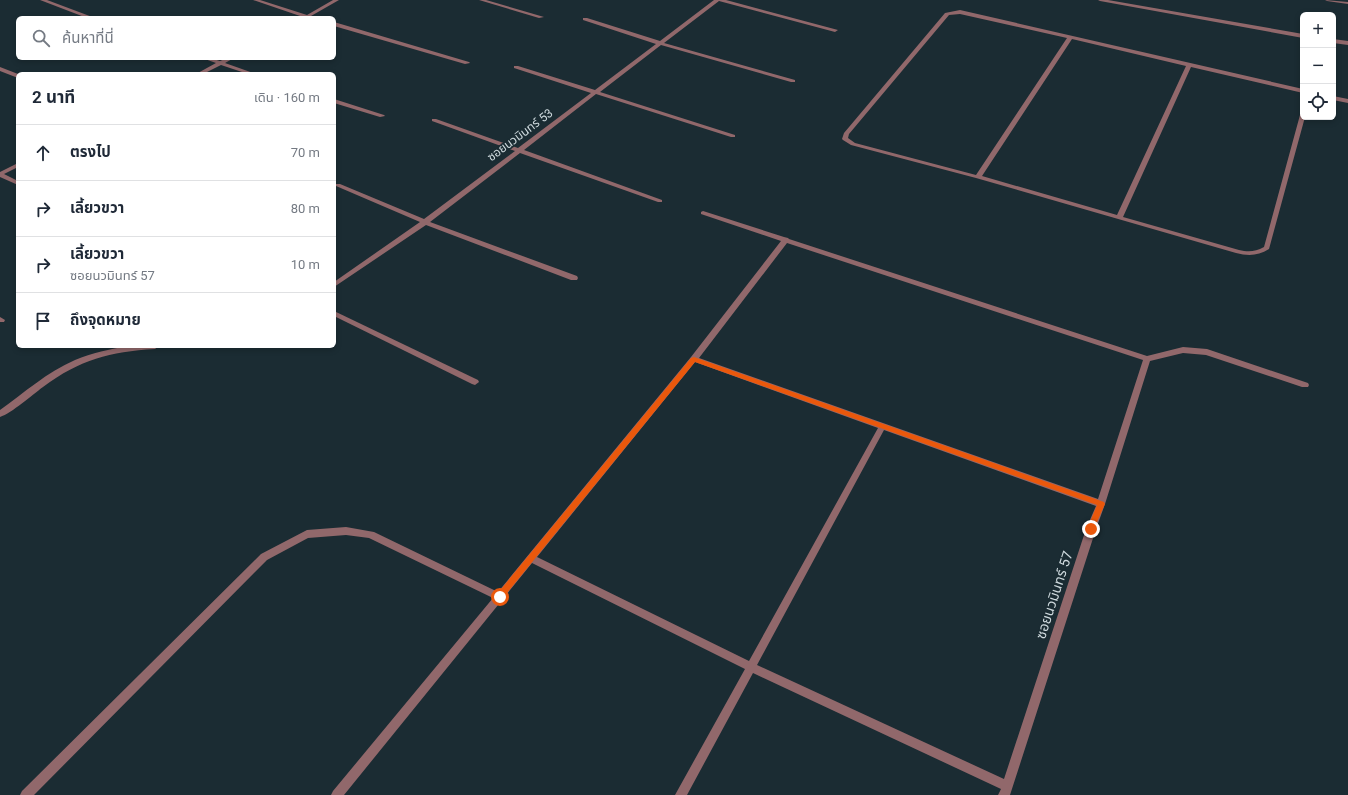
<!DOCTYPE html>
<html lang="th">
<meta charset="utf-8">
<style>
:root{--surface:#fff;--page:#f6f6f7;--text:#1f2937;--muted:#747a83;--line:#e0e1e3}
body{margin:0;font-family:Roboto,"Noto Sans Thai",sans-serif;background:var(--page);color:var(--text)}
.controls{position:absolute;right:12px;top:12px;display:grid;overflow:hidden;border-radius:6px;box-shadow:0 2px 6px #0003}
.controls button{width:36px;height:36px;display:grid;place-items:center;padding:0;border:0;border-bottom:1px solid var(--line);background:var(--surface);color:var(--text);font:20px sans-serif}
.stop{position:absolute;width:12px;height:12px;margin:-9px;border:3px solid #ea580c;border-radius:50%;background:#fff}
.stop.end{background:#ea580c;border-color:#fff;box-shadow:0 1px 4px #0008}
.list{margin:0;padding:0;list-style:none}
h2{display:flex;justify-content:space-between;align-items:center;height:52px;margin:0;padding:0 16px;font-size:17px}
h2 small{font-size:13px;font-weight:400;color:var(--muted)}
.list li{display:grid;grid-template-columns:26px 1fr auto;gap:12px;align-items:center;box-sizing:border-box;height:56px;padding:0 16px;border-top:1px solid var(--line)}
.list b{display:block;font-size:15px;white-space:nowrap}
.list p{margin:0;font-size:13px;white-space:nowrap;color:var(--muted)}
.list em{font-size:13px;font-style:normal;color:var(--muted)}
.icon{flex:none;width:22px;height:22px;fill:none;stroke:currentColor;stroke-width:2;stroke-linecap:round;stroke-linejoin:round}
.map{position:relative;flex:none;width:1348px;height:795px;overflow:hidden}
.search{position:absolute;background:var(--surface);box-shadow:0 2px 6px #0003;left:16px;top:16px;width:320px;height:44px;display:flex;align-items:center;gap:10px;box-sizing:border-box;padding:0 14px;border-radius:6px;color:var(--muted);font-size:15px}
.panel{position:absolute;background:var(--surface);box-shadow:0 2px 6px #0003;left:16px;top:72px;width:320px;height:276px;border-radius:6px}
.map>svg:first-child{display:block}
.lines{fill:none;stroke-linecap:round;stroke-linejoin:round}
.minor{fill:#91686b;fill-rule:evenodd}
.route{fill:#ea580c}
.labels{text-anchor:middle;stroke-width:3.5;stroke-linejoin:round;paint-order:stroke}
.far-street-label{font-size:12px;fill:#cfdade;stroke:#1b2c33}
.street-label{font-size:14px;fill:#cfdade;stroke:#1b2c33}
</style>
<div class="map">
<svg width="1348" height="795" viewBox="0 0 1348 795">
<rect width="100%" height="100%" fill="#1b2c33"/>
<g class="lines">
<!-- minor -->
<g class="minor">
<path d="M40,0H47L95,18H87Z"/>
<path d="M253,0H260L307,15L333,0H339L311,16L314,18H302L303,17Z"/>
<path d="M479,0H486L544,17L539,18Z"/>
<path d="M714,0H726L838,30L835,32L719,1L664,43L795,80V82H791L661,45L600,92L735,135V137H731L596,94L524,150L662,200V202H658L520,153L430,222L577,276L578,278L577,280H571L426,225L334,287V282L420,222L336,186V184H340L424,219L515,151L432,121V119H436L518,148L591,93L514,68V66H518L595,90L656,44L583,20V18H587L660,41Z"/>
<path d="M1098,0H1108L1303,34V38L1100,1Z"/>
<path d="M1325,0L1348,2V4L1327,1Z"/>
<path d="M960,10L1303,89V93L1191,67L1123,217L1239,250C1248,252 1255,252 1264,247L1300,115L1303,113V117H1305L1269,249C1258,256 1248,256 1236,253L976,178L851,145L843,140L842,139L844,133L945,13ZM960,14L1067,38L976,175L855,143L848,138L849,134L949,15ZM1072,39L1186,66L1117,215L982,176Z"/>
<path d="M334,22L469,62L470,63L465,64L334,26Z"/>
<path d="M1333,39L1348,41V45L1333,43Z"/>
<path d="M202,58H210L220,61L227,58H234L225,63L256,74H248L221,65L203,74H196L216,63Z"/>
<path d="M0,67L18,74V78L0,71Z"/>
<path d="M1333,96L1348,99V103L1333,100Z"/>
<path d="M334,99L384,115L385,116L380,117L334,103Z"/>
<path d="M18,163V167L4,174L18,181V185L0,177V172Z"/>
<path d="M703,211L784,237L788,238L789,239L1147,356L1183,347L1207,349L1308,383L1309,385L1308,387H1302L1206,355L1183,353L1150,361L1105,504L1096,529L1010,795H998L1001,789L753,673L687,795H675L745,669L532,563L344,795H331L333,791L493,598L369,538L346,535L308,538L267,560L34,795H20L22,791L261,554L307,530L346,527L374,532L498,592L691,357L781,241L701,214V212ZM787,243L1143,360L1098,499L699,358ZM695,362L878,428L749,661L537,557ZM884,430L1096,506L1086,529L1004,779L757,665Z"/>
<path d="M334,311L478,380L479,382L475,385L472,384L334,316Z"/>
<path d="M0,317L5,320L4,322H0Z"/>
<path d="M128,346H159L155,349C109,352 81,359 43,387C32,395 12,413 0,417V410C24,393 47,372 75,360C92,353 110,349 128,346Z"/>
</g>
</g>
<!-- route -->
<path class="route" d="M694,357L1104,502L1105,504L1093,531H1088L1087,529L1097,505L695,362L502,599H497V594L691,358Z"/>
<g class="labels">
<!-- far-street labels -->
<g class="far-street-label">
<text transform="translate(520 135) rotate(-37)" y="4">ซอยนวมินทร์ 53</text>
</g>
<!-- street labels -->
<g class="street-label">
<text transform="translate(1054 595) rotate(-72)" y="5">ซอยนวมินทร์ 57</text>
</g>
</g>
</svg>
<div class="controls">
<button>+</button>
<button>−</button>
<button><svg class="icon" aria-label="locate" viewBox="0 0 24 24"><circle cx="12" cy="12" r="6"/><path d="M12 2v4M12 18v4M2 12h4M18 12h4"/></svg></button>
</div>
<div class="stop" style="left:500px;top:597px"></div>
<div class="stop end" style="left:1091px;top:529px"></div>
<div class="search"><svg class="icon" aria-label="search" viewBox="0 0 24 24"><circle cx="10" cy="10" r="6"/><path d="M15 15l6 6"/></svg>ค้นหาที่นี่</div>
<section class="panel">
<h2>2 นาที<small>เดิน · 160 m</small></h2>
<ul class="list">
<li><svg class="icon" aria-label="ahead" viewBox="0 0 24 24"><path d="M12 20V5M6 11l6-6 6 6"/></svg><div><b>ตรงไป</b></div><em>70 m</em></li>
<li><svg class="icon" aria-label="right" viewBox="0 0 24 24"><path d="M7 20v-9h11M14 6l5 5-5 5"/></svg><div><b>เลี้ยวขวา</b></div><em>80 m</em></li>
<li><svg class="icon" aria-label="right" viewBox="0 0 24 24"><path d="M7 20v-9h11M14 6l5 5-5 5"/></svg><div><b>เลี้ยวขวา</b><p>ซอยนวมินทร์ 57</p></div><em>10 m</em></li>
<li><svg class="icon" aria-label="arrive" viewBox="0 0 24 24"><path d="M6 21V4h12l-3 4 3 4H6"/></svg><div><b>ถึงจุดหมาย</b></div></li>
</ul>
</section>
</div>
